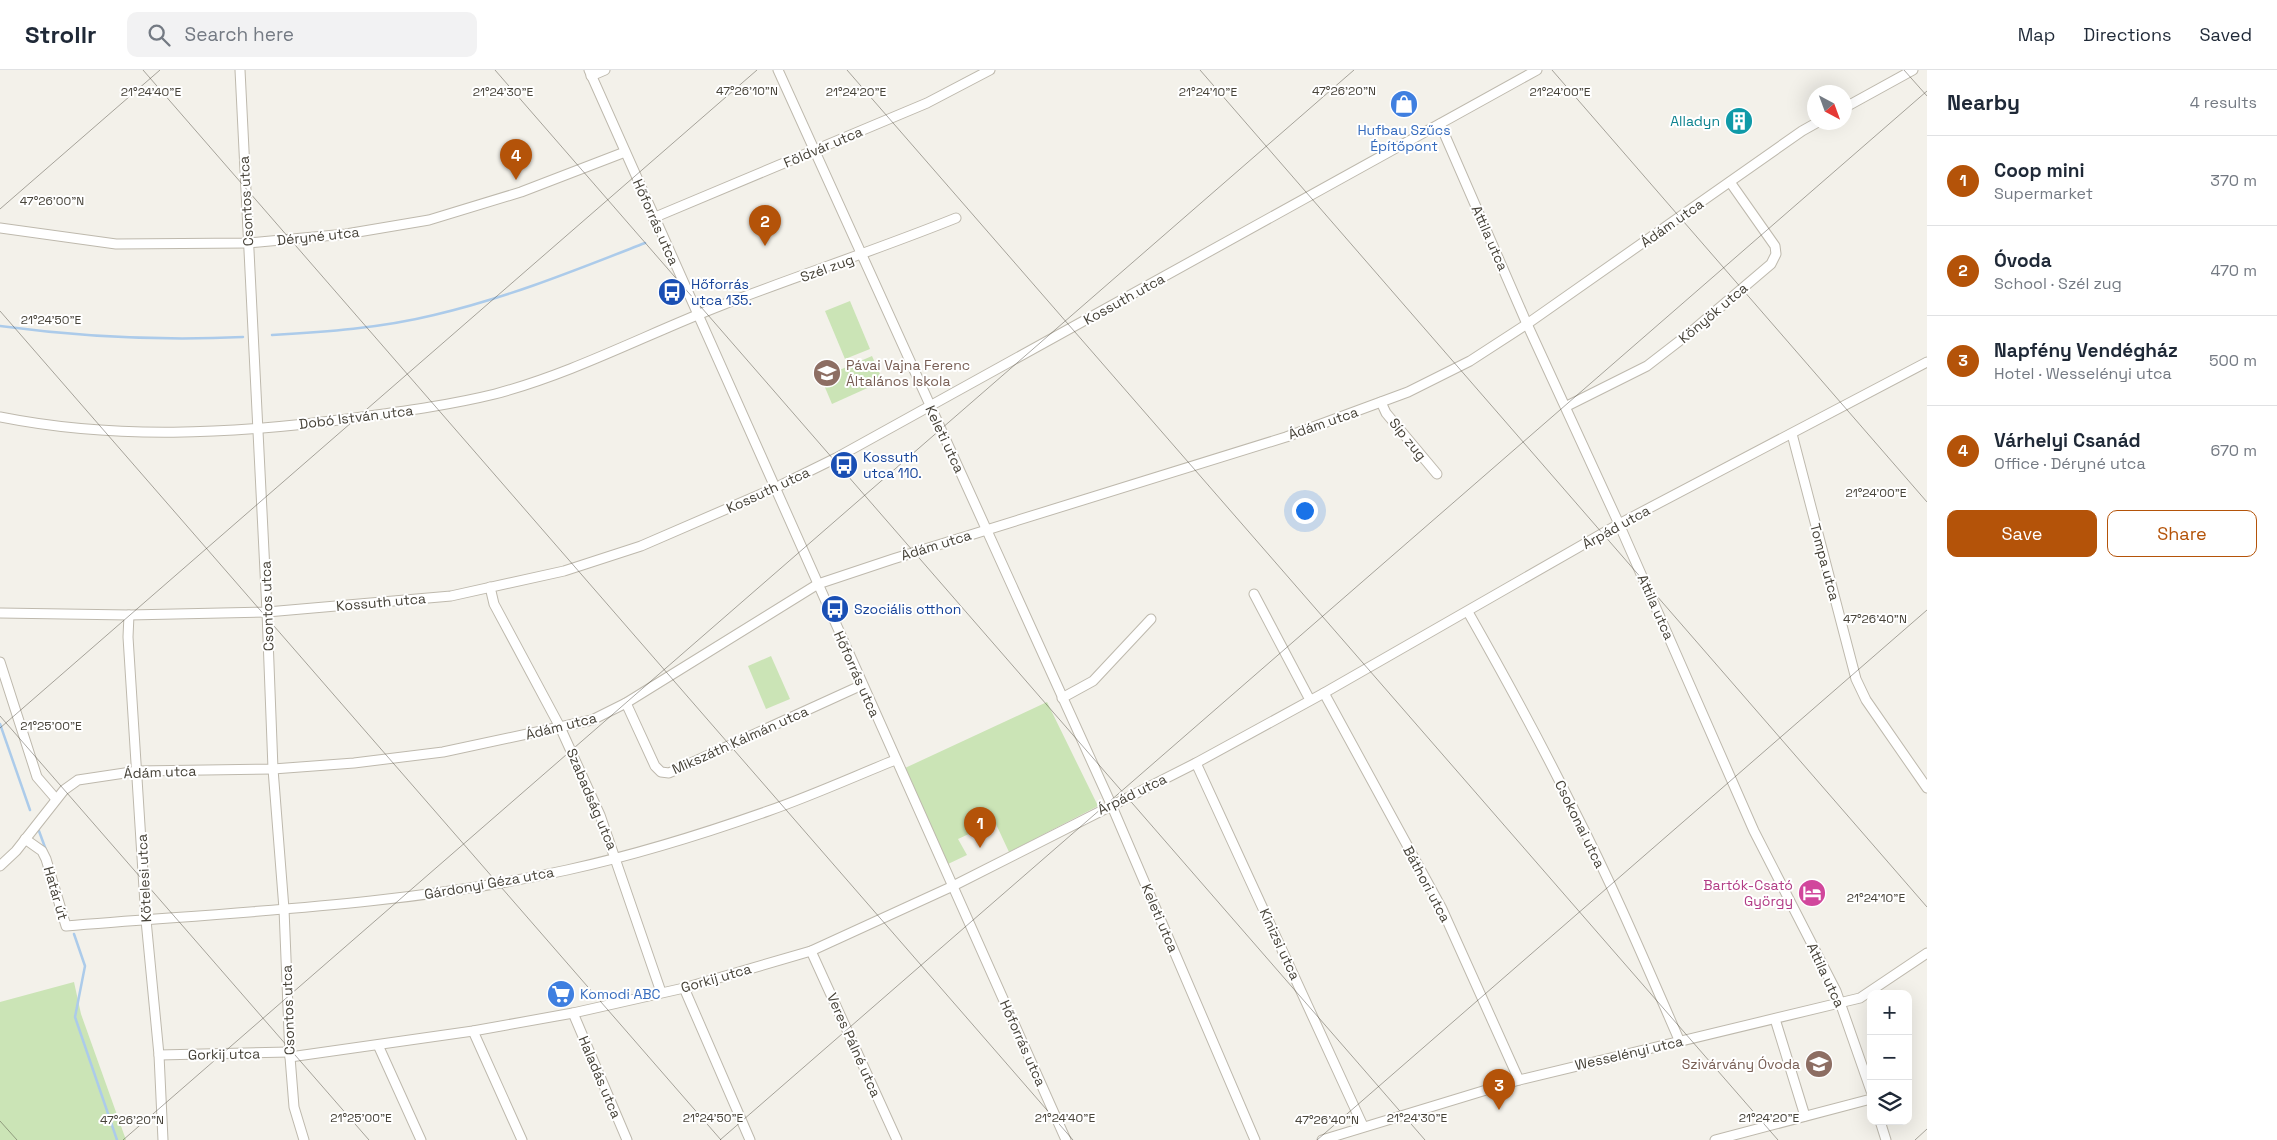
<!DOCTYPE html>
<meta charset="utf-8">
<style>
:root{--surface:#fff;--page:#f2f2f3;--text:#1f2937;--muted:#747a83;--line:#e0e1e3;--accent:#b45309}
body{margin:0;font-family:"Space Grotesk",sans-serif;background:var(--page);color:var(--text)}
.controls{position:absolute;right:15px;bottom:15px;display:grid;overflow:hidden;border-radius:10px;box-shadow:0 5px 20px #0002}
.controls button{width:45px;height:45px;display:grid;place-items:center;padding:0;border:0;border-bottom:1px solid var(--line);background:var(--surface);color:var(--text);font:25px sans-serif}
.compass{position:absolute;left:1807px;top:15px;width:45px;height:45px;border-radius:50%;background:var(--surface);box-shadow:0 5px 20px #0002;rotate:139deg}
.you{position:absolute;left:1304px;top:440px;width:18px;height:18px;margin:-12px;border:4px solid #fff;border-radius:50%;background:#1a73e8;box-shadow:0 0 0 8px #1a73e833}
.badge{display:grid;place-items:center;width:32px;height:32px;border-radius:50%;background:var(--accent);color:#fff;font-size:16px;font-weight:700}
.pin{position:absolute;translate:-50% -41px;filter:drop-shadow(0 1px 2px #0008)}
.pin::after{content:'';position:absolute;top:26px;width:18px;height:15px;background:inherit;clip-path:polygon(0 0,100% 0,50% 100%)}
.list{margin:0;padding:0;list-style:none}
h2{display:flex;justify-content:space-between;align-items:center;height:65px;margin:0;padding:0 20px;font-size:21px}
h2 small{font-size:16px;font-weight:400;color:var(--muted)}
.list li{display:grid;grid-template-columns:32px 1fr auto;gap:15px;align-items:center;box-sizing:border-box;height:90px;padding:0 20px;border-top:1px solid var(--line)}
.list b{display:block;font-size:19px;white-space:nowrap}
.list p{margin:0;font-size:16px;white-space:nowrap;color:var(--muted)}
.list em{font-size:16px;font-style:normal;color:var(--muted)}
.actions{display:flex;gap:10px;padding:15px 20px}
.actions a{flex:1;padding:11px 0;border:1px solid var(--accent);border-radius:10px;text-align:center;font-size:18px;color:var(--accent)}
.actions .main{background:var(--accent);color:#fff}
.icon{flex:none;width:28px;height:28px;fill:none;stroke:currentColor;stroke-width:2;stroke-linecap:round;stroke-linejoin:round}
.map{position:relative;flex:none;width:1927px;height:1070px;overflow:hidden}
header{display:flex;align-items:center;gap:30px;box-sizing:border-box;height:70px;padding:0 25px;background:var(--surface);border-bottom:1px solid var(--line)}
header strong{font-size:24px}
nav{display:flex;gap:28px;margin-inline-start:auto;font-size:18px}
.search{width:350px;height:45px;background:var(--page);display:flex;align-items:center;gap:12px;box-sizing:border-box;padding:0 18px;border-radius:10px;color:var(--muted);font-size:19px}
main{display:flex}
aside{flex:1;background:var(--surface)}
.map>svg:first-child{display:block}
.green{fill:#cbe4b6}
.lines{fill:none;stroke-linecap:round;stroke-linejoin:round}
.stream{stroke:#accbea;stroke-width:2.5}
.street-casing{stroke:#beb9ad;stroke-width:11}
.street{stroke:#fff;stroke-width:9}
.ticks{fill:none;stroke:#464238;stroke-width:1;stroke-opacity:0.45}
.labels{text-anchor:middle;stroke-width:4;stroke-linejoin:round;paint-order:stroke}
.culture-label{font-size:14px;fill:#0d838f;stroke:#fff;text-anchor:end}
.shop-label{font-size:14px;fill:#366cbe;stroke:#fff}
.street-label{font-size:14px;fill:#464238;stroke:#fff}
.transit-label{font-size:14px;fill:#164399;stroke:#fff;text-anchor:start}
.education-label{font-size:14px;fill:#785e54;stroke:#fff;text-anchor:start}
.hotel-label{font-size:14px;fill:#b23c85;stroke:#fff;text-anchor:end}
.ticks-label{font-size:12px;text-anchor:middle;fill:#464238;stroke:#fff;stroke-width:4;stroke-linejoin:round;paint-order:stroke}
</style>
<header>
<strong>Strollr</strong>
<div class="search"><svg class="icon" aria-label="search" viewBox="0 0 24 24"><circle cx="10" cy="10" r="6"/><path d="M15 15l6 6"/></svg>Search here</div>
<nav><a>Map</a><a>Directions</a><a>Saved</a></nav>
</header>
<main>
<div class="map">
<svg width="1927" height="1070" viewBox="0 0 1927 1070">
<rect width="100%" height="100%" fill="#f3f1ea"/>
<!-- green -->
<g class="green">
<path d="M850,231L870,279L845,289L825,241Z"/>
<path d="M872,286L883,311L832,334L821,308Z"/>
<path d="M771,586L790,629L766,639L748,596Z"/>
<path d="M1047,632L1098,736L1009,782L995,752L958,769L967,785L948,794L905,698Z"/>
<path d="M74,912L81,944L126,1070H0V932Z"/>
</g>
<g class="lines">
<!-- stream -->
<g class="stream">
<path d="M0,256C82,267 161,271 243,267"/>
<path d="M272,265C326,262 381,258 434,245C507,228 576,200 645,173"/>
<path d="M0,654L30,740"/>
<path d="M39,761L46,780"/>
<path d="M74,864L85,896L75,947L117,1070"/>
</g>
<defs>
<g id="street">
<path d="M240,0L267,542L273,699L284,839L290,987L294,1037L304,1070"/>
<path d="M589,0L1066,1070"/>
<path d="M778,0L1111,734L1255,1070"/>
<path d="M591,6L605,0"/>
<path d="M1844,38L1913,0"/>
<path d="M1440,54L1527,254L1619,454L1754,761L1836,921L1871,1021"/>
<path d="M653,148L927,33L990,0"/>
<path d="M0,158L116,174L248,173L346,164L429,150L521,122L625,82"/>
<path d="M1381,332L1386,343L1437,404"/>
<path d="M1567,336L1647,296L1691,262L1771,194L1776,184L1775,176L1730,112"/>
<path d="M0,347C115,370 232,364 347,349C397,342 446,336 495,324C574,303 647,264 722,235C800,205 879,179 956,148"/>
<path d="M1792,364L1856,609L1866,630L1927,718"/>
<path d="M490,517L494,534L560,657L600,745L661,922"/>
<path d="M1254,524L1310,630"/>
<path d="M1468,542C1505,607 1541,673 1574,740C1613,816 1646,894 1680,972"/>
<path d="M0,543L129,545L267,542L451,526L564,501L641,476L775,418L836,388L1537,0"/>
<path d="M129,545L128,567L146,850L159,985L163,1070"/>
<path d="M0,592L37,707L56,729"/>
<path d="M1324,623L1442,839L1519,1010"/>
<path d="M1062,628L1093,611L1151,549"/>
<path d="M626,633L655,696L661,702L669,703L862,615"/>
<path d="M1196,693L1363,1056"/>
<path d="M25,769L42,781L46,789L66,856C233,842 403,836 567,800C635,785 703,764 768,741C811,726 853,707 895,690"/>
<path d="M0,796L16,781L64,720L78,710L138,701L273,699L354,693L443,682L592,650L626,633L818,514L893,489L1286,367L1408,322L1470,291L1527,254L1802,61L1818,52"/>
<path d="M811,881L897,1070"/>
<path d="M684,918L750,1070"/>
<path d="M573,943L627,1070"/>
<path d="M1775,949L1805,1046"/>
<path d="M473,961L522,1070"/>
<path d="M378,975L421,1070"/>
<path d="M159,985L289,982"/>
<path d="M290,987L473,961L573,943L684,918L811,881L953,816L1196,693L1324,623L1619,454L1927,292"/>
<path d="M1880,1051L1886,1070"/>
<path d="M1322,1070L1519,1010L1860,928L1927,883"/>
<path d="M1715,1070L1871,1029"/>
</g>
</defs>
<!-- street casing -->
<use href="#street" class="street-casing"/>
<!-- street -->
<use href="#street" class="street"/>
</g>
<!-- ticks -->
<path class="ticks" d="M143,0L1073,1070M495,0L1425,1070M847,0L1778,1070M1200,0L1927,837M1552,0L1927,432M1904,0L1927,26M0,139L160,0M0,241L721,1070M0,646L369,1070M0,658L757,0M0,1051L17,1070M123,1070L1354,0M720,1070L1927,21M1317,1070L1927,540M1915,1070L1927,1059"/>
<!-- icons -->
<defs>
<symbol id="shop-disc" viewBox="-11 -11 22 22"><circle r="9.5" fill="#3f7fe0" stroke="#fff"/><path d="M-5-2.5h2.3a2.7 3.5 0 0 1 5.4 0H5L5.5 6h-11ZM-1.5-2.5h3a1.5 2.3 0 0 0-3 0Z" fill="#fff"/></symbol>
<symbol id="building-disc" viewBox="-11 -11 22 22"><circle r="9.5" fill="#0f9aa8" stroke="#fff"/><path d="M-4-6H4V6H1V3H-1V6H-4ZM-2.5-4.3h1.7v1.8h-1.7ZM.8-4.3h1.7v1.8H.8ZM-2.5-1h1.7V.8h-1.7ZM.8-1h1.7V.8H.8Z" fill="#fff"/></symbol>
<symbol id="bus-disc" viewBox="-11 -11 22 22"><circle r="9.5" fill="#1a4fb4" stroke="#fff"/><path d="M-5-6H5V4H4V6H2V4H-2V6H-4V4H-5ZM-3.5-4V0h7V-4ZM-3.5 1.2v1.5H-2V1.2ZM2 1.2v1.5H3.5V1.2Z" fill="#fff"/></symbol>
<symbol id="school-disc" viewBox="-11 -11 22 22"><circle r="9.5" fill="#8d6e63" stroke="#fff"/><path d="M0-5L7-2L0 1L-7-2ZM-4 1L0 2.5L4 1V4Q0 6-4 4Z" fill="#fff"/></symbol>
<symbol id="hotel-disc" viewBox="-11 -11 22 22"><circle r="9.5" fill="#d1479c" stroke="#fff"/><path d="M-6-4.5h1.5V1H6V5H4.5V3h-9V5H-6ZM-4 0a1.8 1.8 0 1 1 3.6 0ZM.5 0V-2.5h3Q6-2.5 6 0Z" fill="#fff"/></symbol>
<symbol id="supermarket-disc" viewBox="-11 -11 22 22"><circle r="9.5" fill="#3f7fe0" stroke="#fff"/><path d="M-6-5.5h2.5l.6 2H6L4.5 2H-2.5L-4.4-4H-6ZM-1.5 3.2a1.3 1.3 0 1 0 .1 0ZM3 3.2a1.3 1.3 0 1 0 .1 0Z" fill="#fff"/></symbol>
</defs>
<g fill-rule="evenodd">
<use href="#shop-disc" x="1388" y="18" width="32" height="32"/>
<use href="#building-disc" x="1723" y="35" width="32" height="32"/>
<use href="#bus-disc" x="656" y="206" width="32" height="32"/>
<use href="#school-disc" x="811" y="287" width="32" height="32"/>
<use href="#bus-disc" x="828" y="379" width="32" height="32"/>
<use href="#bus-disc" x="819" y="523" width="32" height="32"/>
<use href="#hotel-disc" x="1796" y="807" width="32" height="32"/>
<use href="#supermarket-disc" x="545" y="908" width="32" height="32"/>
<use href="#school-disc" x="1803" y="978" width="32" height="32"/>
</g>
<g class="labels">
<!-- culture labels -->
<g class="culture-label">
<text x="1720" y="56">Alladyn</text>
</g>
<!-- shop labels -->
<g class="shop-label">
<text x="1404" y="65">Hufbau Szűcs<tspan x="1404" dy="16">Építőpont</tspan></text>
<text x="580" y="929" text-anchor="start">Komodi ABC</text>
</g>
<!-- street labels -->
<g class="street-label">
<text transform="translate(823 77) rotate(-23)" y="5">Földvár utca</text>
<text transform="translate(246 131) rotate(-93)" y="5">Csontos utca</text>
<text transform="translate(656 152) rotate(66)" y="5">Hőforrás utca</text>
<text transform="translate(1672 153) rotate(-35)" y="5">Ádám utca</text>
<text transform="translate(318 166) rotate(-6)" y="5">Déryné utca</text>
<text transform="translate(1490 168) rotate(66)" y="5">Attila utca</text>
<text transform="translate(827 198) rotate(-20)" y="5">Szél zug</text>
<text transform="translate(1124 229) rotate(-29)" y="5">Kossuth utca</text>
<text transform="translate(1713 243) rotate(-40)" y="5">Könyök utca</text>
<text transform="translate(356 347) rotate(-7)" y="5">Dobó István utca</text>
<text transform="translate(1323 353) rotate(-19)" y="5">Ádám utca</text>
<text transform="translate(945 369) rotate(65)" y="5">Keleti utca</text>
<text transform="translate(1408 369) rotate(51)" y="5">Síp zug</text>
<text transform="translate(768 420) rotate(-25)" y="5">Kossuth utca</text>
<text transform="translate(1616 457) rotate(-29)" y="5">Árpád utca</text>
<text transform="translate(936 475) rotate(-17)" y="5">Ádám utca</text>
<text transform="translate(1825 492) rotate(75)" y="5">Tompa utca</text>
<text transform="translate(381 532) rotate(-5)" y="5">Kossuth utca</text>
<text transform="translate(267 536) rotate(-92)" y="5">Csontos utca</text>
<text transform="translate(1656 537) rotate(66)" y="5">Attila utca</text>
<text transform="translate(857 604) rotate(66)" y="5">Hőforrás utca</text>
<text transform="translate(561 656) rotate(-14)" y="5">Ádám utca</text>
<text transform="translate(740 670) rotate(-24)" y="5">Mikszáth Kálmán utca</text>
<text transform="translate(160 702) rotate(-2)" y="5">Ádám utca</text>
<text transform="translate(1132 724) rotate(-26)" y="5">Árpád utca</text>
<text transform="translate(592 729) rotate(67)" y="5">Szabadság utca</text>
<text transform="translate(1580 754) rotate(64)" y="5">Csokonai utca</text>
<text transform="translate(144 808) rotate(-93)" y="5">Kötelesi utca</text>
<text transform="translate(489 813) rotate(-10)" y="5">Gárdonyi Géza utca</text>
<text transform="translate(1427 814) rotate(62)" y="5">Báthori utca</text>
<text transform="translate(56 823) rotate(74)" y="5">Határ út</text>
<text transform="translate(1160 848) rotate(67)" y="5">Keleti utca</text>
<text transform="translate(1280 874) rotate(65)" y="5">Kinizsi utca</text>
<text transform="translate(1826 905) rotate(65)" y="5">Attila utca</text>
<text transform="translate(716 908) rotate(-16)" y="5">Gorkij utca</text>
<text transform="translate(288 940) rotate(-92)" y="5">Csontos utca</text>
<text transform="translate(1023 973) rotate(66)" y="5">Hőforrás utca</text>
<text transform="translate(854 975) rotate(66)" y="5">Veres Pálné utca</text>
<text transform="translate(1629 983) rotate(-13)" y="5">Wesselényi utca</text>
<text transform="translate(224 984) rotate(-1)" y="5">Gorkij utca</text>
<text transform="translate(600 1007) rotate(67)" y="5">Haladás utca</text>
</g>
<!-- transit labels -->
<g class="transit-label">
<text x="691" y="219">Hőforrás<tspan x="691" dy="16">utca 135.</tspan></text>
<text x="863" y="392">Kossuth<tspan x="863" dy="16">utca 110.</tspan></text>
<text x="854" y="544">Szociális otthon</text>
</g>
<!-- education labels -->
<g class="education-label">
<text x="846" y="300">Pávai Vajna Ferenc<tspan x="846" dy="16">Általános Iskola</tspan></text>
<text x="1800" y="999" text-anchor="end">Szivárvány Óvoda</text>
</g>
<!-- hotel labels -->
<g class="hotel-label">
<text x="1793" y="820">Bartók-Csató<tspan x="1793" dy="16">György</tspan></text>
</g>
</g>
<g class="ticks-label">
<text x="747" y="25">47°26'10"N</text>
<text x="1344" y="25">47°26'20"N</text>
<text x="151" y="26">21°24'40"E</text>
<text x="503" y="26">21°24'30"E</text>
<text x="856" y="26">21°24'20"E</text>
<text x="1208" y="26">21°24'10"E</text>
<text x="1560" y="26">21°24'00"E</text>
<text x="52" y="135">47°26'00"N</text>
<text x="51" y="254">21°24'50"E</text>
<text x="1876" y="427">21°24'00"E</text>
<text x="1875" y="553">47°26'40"N</text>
<text x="51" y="660">21°25'00"E</text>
<text x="1876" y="832">21°24'10"E</text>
<text x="361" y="1052">21°25'00"E</text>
<text x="713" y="1052">21°24'50"E</text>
<text x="1065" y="1052">21°24'40"E</text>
<text x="1417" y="1052">21°24'30"E</text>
<text x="1769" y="1052">21°24'20"E</text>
<text x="132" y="1054">47°26'20"N</text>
<text x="1327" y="1054">47°26'40"N</text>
</g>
</svg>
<div class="controls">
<button>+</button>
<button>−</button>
<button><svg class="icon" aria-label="layers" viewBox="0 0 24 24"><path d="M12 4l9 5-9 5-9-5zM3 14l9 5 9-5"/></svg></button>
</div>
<svg class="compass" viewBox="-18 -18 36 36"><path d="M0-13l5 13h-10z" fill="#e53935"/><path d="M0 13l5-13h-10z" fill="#747a83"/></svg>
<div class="you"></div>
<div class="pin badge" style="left:980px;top:778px">1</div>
<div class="pin badge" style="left:765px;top:176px">2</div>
<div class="pin badge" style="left:1499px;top:1040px">3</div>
<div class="pin badge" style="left:516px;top:110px">4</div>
</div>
<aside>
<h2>Nearby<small>4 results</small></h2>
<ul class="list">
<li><span class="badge">1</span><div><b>Coop mini</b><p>Supermarket</p></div><em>370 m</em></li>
<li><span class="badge">2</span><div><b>Óvoda</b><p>School · Szél zug</p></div><em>470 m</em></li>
<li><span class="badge">3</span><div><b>Napfény Vendégház</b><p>Hotel · Wesselényi utca</p></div><em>500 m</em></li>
<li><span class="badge">4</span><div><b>Várhelyi Csanád</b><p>Office · Déryné utca</p></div><em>670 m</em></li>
</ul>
<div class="actions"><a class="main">Save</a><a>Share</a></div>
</aside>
</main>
